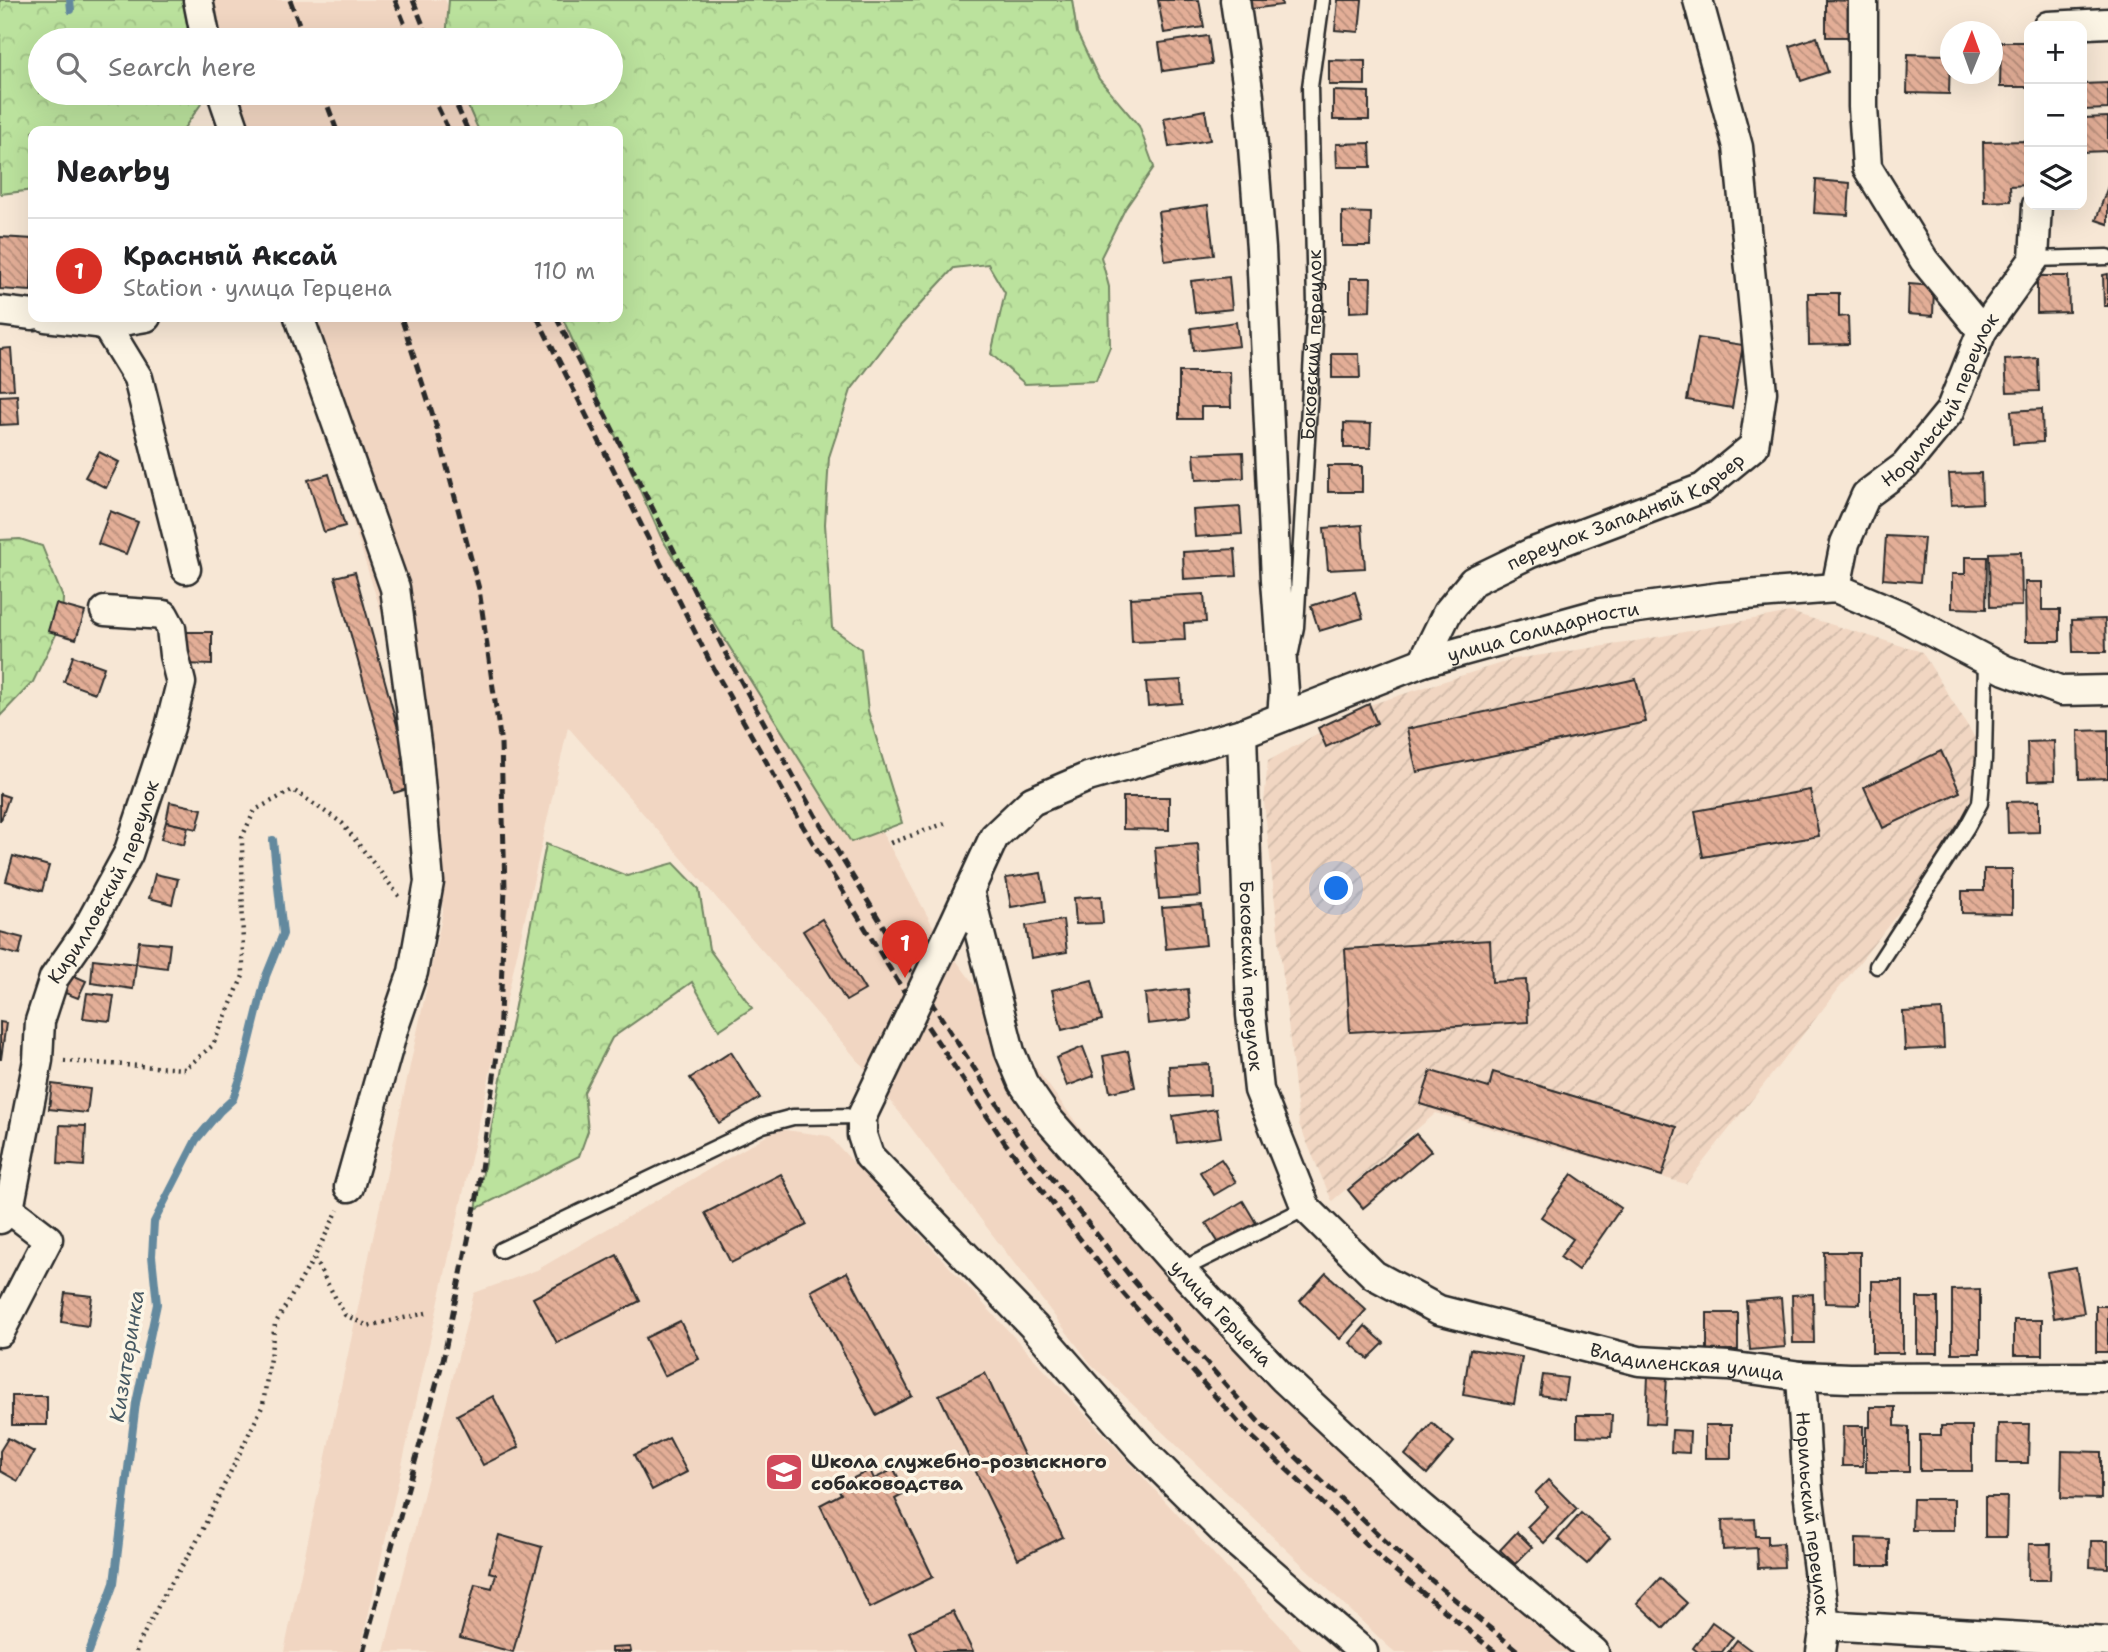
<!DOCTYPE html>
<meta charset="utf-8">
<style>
:root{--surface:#fff;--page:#f2f2f2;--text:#202124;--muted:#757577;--line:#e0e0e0;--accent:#d93025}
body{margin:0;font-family:"Shantell Sans",sans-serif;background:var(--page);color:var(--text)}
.controls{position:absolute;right:21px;top:21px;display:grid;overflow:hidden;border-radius:14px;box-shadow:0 7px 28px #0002}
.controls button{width:63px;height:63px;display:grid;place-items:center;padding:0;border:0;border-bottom:2px solid var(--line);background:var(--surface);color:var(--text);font:35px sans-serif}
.compass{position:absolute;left:1940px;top:21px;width:63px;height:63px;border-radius:50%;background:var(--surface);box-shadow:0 7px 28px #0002;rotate:1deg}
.you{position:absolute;left:1337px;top:889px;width:24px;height:24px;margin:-18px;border:5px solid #fff;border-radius:50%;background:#1a73e8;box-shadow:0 0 0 10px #1a73e833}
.badge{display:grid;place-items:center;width:46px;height:46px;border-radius:50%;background:var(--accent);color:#fff;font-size:23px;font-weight:700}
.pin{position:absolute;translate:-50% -58px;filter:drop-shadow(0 2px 4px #0008)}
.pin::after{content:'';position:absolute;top:37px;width:24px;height:21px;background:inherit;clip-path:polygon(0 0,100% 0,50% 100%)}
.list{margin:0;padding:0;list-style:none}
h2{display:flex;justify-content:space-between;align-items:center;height:91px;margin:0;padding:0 28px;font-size:30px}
h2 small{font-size:23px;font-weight:400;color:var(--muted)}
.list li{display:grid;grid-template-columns:46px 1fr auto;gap:21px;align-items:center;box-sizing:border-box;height:105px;padding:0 28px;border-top:2px solid var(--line)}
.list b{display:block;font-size:26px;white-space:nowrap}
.list p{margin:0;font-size:23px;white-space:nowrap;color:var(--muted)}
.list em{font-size:23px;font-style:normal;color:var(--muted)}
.icon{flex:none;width:38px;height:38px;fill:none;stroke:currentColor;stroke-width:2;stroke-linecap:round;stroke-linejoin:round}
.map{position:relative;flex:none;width:2108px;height:1652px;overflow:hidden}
.search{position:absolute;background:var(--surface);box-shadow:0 7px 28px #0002;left:28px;top:28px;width:595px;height:77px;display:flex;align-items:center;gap:18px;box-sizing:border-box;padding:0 24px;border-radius:38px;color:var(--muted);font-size:26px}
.panel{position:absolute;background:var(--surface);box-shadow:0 7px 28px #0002;left:28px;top:126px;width:595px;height:196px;border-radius:14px}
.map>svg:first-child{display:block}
.built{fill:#f1d6c2}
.industrial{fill:url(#industrial-furrows)}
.forest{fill:url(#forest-crowns);stroke:#738664;stroke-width:2}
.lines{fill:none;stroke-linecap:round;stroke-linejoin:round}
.stream{stroke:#64899e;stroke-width:8}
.building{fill:url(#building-back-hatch);stroke:#2b2b2b;stroke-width:2}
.service-casing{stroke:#2b2b2b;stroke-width:19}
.minor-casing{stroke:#2b2b2b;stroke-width:33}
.path{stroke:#2b2b2b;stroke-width:4.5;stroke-dasharray:2 5;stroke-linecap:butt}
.service{stroke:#fcf5e5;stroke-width:14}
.minor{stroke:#fcf5e5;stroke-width:28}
.rail{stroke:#2b2b2b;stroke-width:5;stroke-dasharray:10 5;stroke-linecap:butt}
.minor-bridge-casing{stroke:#2b2b2b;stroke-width:33;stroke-linecap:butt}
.minor-bridge{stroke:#fcf5e5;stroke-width:28}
.labels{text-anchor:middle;stroke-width:7;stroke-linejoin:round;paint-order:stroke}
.street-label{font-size:19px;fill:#2b2b2b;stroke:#fcf5e5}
.poi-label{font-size:19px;font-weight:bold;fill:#2b2b2b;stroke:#fcf5e5;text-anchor:start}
.water-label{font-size:21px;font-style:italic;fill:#485a64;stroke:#fcf5e5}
</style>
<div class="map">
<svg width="2108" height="1652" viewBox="0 0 2108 1652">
<defs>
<pattern id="industrial-furrows" width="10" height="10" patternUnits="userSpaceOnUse" patternTransform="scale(1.75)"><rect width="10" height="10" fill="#f1d6c2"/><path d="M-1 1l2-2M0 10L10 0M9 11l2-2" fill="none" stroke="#cfb8a7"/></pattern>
<pattern id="forest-crowns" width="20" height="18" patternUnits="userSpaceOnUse" patternTransform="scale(1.75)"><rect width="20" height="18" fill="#bbe29d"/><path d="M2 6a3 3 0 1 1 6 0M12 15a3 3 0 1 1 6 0" fill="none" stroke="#a1c287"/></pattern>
<pattern id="building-back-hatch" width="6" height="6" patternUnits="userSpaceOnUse" patternTransform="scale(1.75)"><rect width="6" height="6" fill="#e3ae97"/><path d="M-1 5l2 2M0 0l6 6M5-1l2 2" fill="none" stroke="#b88e7b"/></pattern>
</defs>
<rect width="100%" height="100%" fill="#f7e7d5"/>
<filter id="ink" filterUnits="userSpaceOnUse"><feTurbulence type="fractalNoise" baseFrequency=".0143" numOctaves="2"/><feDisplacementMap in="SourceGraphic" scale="14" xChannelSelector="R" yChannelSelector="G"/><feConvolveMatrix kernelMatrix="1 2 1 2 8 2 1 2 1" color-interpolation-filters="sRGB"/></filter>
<g filter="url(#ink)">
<!-- built -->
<g class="built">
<path d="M200,0H445L466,40H209Z"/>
<path d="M220,93H493L512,131H230Z"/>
<path d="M288,317H607L688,476L939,937L1185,1270L1476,1557L1602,1652H1395L1390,1648L1091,1364L874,1079L568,727L360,1652H284L443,912L435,783Z"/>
<path d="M778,1129L829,1136L1304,1652H384L474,1293L537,1270Z"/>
</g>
<!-- industrial -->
<path class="industrial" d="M1790,612L1922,652L1977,741L1967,825L1686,1184L1436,1113L1332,1201L1299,1124L1264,802L1268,761L1369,705L1514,659L1625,643Z"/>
<!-- forest -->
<g class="forest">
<path d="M0,0H183L190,40H40V93H199L201,104L182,131H33V190L0,194Z"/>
<path d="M449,0H1072L1077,33L1099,79L1139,126L1154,167L1125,209L1101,257L1109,287L1110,347L1096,381L1025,384L991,354L1005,293L988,264L954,268L901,325L851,390L829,457L825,524L832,628L861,649L868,711L902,823L851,842L661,537L562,317H618V131H479L462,93H611V40H446Z"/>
<path d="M20,539L42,546L63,598L62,622L33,682L0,716V540Z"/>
<path d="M546,844L627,876L674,863L699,889L709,949L752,1008L719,1030L692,982L612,1038L584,1092L588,1131L579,1156L476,1209Z"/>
</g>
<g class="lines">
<!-- stream -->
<g class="stream">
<path d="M70,0L71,10"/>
<path d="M89,1652L114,1583L136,1403L157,1304L152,1256L154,1222L196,1140L220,1111L233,1099L242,1073L266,976L283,934L273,840"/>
</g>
</g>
<!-- building -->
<g class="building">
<path d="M1158,0H1199L1204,27L1164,33Z"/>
<path d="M1249,0H1281L1282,5L1251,9Z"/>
<path d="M1338,0H1362L1359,32L1335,30Z"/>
<path d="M1826,0L1854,1L1853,37H1826Z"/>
<path d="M1208,36L1212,64L1163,71L1159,43Z"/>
<path d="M1817,37L1828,72L1801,81L1790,46Z"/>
<path d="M2001,42H2029V87H2000Z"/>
<path d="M1908,54L1950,55L1949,94L1907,93Z"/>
<path d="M1329,60L1365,61V85H1329Z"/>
<path d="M2108,83V109L2082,110V84Z"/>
<path d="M1333,91L1369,92V120H1333Z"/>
<path d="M1205,110L1210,140L1169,147L1164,118Z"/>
<path d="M2108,117V151L2082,152V118Z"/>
<path d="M2029,141V185L2010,186L2011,201L1984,202L1983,142Z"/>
<path d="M1370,143L1371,167H1337L1336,144Z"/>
<path d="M1816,180L1850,183L1848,215L1814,213Z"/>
<path d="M2108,186V224L2096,220Z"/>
<path d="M1208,205L1214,255L1165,261L1158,212Z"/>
<path d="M1342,212L1371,213L1370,246H1342Z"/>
<path d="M0,237L33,239L31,291L0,289Z"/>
<path d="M2108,274V306H2104L2103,275Z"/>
<path d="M2037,276H2068L2069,312L2037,313Z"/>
<path d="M1229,277L1232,309L1195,313L1191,281Z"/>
<path d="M1350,278H1371L1370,311L1350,312Z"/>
<path d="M1909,284L1934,286L1933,316L1908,314Z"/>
<path d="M1808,293H1839V317L1848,316L1849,344L1809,345Z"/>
<path d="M1236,322L1239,346L1193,351L1191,328Z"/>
<path d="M1698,338L1743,345L1732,408L1687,400Z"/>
<path d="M11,348L14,389L0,390V349Z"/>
<path d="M1332,354H1359L1360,378H1332Z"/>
<path d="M2038,358L2039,391L2007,392L2005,360Z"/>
<path d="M1179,372H1230L1231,407H1201V419H1179Z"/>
<path d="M17,395L19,424L0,425V396Z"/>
<path d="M2042,409L2043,442L2013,444L2011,411Z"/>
<path d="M1344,423L1371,424L1370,448H1344Z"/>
<path d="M99,452L119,462L106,488L85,477Z"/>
<path d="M1243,452L1244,478L1196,480L1194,454Z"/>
<rect x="1328" y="466" width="34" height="26"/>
<path d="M1981,473L1982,503L1951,505L1949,474Z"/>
<path d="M329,474L345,526L324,532L308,480Z"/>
<path d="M1240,507L1242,534L1195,537L1193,510Z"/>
<path d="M110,511L138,522L126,554L98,544Z"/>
<path d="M1362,525L1365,568L1328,570L1324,528Z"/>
<path d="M1886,536L1924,538L1920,582L1883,579Z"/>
<path d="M1235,549L1237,576L1184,579L1183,552Z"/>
<path d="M2021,552L2022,606L1990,607L1989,553Z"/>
<path d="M1965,557H1987L1986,609L1952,608V574H1965Z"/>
<path d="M355,572L414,787L394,793L335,577Z"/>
<path d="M2025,582H2042V610H2060V641H2026Z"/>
<path d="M1355,592L1363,618L1319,631L1311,606Z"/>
<path d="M1204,594L1206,622L1184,623L1185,640L1132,642L1130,598Z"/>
<path d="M56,604L85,612L76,639L48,631Z"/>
<path d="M2105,619L2106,652H2073L2072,620Z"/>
<path d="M186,632H212V665L185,664Z"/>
<path d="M73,656L104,667L95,693L64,682Z"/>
<path d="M1636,679L1646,722L1417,772L1407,729Z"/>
<path d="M1181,680L1182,703L1148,706L1146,682Z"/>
<path d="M1369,704L1377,723L1326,747L1318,728Z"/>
<path d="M2108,730V778L2079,779L2078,731Z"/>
<path d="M2054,741L2055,780L2028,781L2027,742Z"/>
<path d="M1941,751L1960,792L1883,828L1864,787Z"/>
<path d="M1810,790L1819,836L1703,857L1695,811Z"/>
<path d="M0,794L9,797L1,820H0Z"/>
<path d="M1123,797H1169V830L1123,829Z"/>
<path d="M2039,801V832L2008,833L2007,802Z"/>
<path d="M170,802L202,809L197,829L166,822Z"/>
<path d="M166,822L188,827L184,845L161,839Z"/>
<path d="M1198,844L1201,896L1159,899L1155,847Z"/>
<path d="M13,856L49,866L42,891L6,881Z"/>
<path d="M1984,869H2012V914L1962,913V891H1984Z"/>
<path d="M1041,873L1046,901L1011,907L1006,878Z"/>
<path d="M155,874L178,879L172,904L149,898Z"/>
<path d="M1101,896L1103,923L1076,924L1074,898Z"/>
<path d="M1202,905L1206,945L1166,949L1162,908Z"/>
<path d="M822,919L865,990L846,1001L803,931Z"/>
<path d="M1063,920L1067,952L1031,958L1026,926Z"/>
<path d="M0,932L23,938L19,955L0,950Z"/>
<path d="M1490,940L1492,982L1526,980L1528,1022L1350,1032L1345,949Z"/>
<path d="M139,941L170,944L167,968L136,964Z"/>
<path d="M93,959L136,964L133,989L91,983Z"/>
<path d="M68,973L86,981L78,998L60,991Z"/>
<path d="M1092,980L1102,1020L1062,1030L1052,990Z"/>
<path d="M1188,989L1191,1019L1148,1024L1145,994Z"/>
<path d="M87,993L114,996L110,1021L83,1018Z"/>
<path d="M1942,1010L1944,1048L1905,1050L1903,1012Z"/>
<path d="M0,1022L6,1023L1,1059H0Z"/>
<path d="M1083,1047L1094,1076L1067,1086L1056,1058Z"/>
<path d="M1128,1051L1135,1087L1110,1092L1103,1056Z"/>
<path d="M731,1052L760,1098L719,1123L690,1078Z"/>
<path d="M1209,1064L1210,1095L1171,1097L1169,1066Z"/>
<path d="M1431,1071L1489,1088L1493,1072L1677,1127L1662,1176L1420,1104Z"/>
<path d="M52,1084L90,1089L87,1113L49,1109Z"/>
<path d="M1216,1109L1221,1137L1177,1143L1173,1116Z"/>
<path d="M60,1125L86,1126L84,1166L58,1164Z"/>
<path d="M1416,1134L1431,1151L1363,1208L1348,1190Z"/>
<path d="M1221,1159L1236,1182L1214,1195L1200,1172Z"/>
<path d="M781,1174L807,1225L731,1263L705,1213Z"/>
<path d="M1572,1174L1621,1208L1578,1270L1560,1257L1573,1239L1541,1217Z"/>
<path d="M1243,1201L1256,1223L1220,1245L1206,1223Z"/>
<path d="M1824,1252H1860V1304L1825,1303Z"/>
<path d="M617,1255L640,1301L557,1343L533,1298Z"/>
<path d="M2076,1267L2084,1313L2054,1318L2047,1272Z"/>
<path d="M847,1272L912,1396L876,1415L811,1291Z"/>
<path d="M1326,1273L1366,1310L1340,1339L1300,1301Z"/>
<rect x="1872" y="1281" width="31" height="72"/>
<path d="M1980,1289V1353H1952V1290Z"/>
<path d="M65,1293L92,1296L88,1326L61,1322Z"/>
<path d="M1813,1294L1814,1343H1793L1792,1295Z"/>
<path d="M1781,1298L1785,1347L1750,1350L1746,1301Z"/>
<rect x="1917" y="1298" width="21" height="55"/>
<rect x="2096" y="1306" width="12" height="46"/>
<rect x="1707" y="1313" width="31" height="37"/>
<rect x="2014" y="1320" width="28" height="35"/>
<path d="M680,1321L699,1359L664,1376L645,1338Z"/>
<path d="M1365,1326L1384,1343L1368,1359L1350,1343Z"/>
<path d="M1470,1349L1522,1357L1514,1404L1463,1395Z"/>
<path d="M985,1373L1063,1537L1018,1559L939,1395Z"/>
<path d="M1543,1375L1567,1378L1564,1399L1540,1395Z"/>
<path d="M1648,1375L1667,1376L1664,1424L1646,1423Z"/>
<rect x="12" y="1396" width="35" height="29"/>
<path d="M493,1396L519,1447L483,1465L457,1415Z"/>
<path d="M1870,1407H1895V1426L1909,1427V1472H1866V1427H1870Z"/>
<path d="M1577,1415H1612L1611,1437L1577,1436Z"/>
<path d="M1432,1423L1454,1442L1427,1474L1405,1455Z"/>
<path d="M1998,1424H2029L2028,1463H1997Z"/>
<rect x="1705" y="1425" width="26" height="33"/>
<path d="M1843,1426H1863V1466H1842Z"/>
<path d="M1941,1426H1972V1471H1920V1435H1941Z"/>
<path d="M1672,1430L1690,1431L1689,1453L1671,1452Z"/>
<path d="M8,1438L34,1452L18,1481L0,1471V1451Z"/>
<path d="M669,1438L687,1472L652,1490L634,1455Z"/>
<path d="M2062,1451L2101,1452V1499L2061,1498Z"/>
<path d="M894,1469L906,1493L895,1499L933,1577L870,1608L820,1505L841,1494L837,1486L870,1470L874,1479Z"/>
<path d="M1548,1480L1577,1509L1544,1543L1527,1527L1548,1506L1535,1493Z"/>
<path d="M1985,1497H2007L2006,1537H1985Z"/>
<path d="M1913,1499H1954V1530H1912Z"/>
<path d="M1581,1513L1610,1538L1587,1564L1558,1539Z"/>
<path d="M1755,1519L1756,1536H1768V1544L1783,1543L1784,1567L1758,1568L1757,1548L1723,1550L1722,1520Z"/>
<path d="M1517,1532L1532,1547L1515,1564L1500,1550Z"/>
<path d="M499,1535L542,1547L513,1652L460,1638L475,1584L492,1588L496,1574L489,1572Z"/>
<path d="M1856,1538L1889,1539V1566H1856Z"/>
<path d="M2091,1541H2108V1568L2090,1567Z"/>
<path d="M2029,1544H2051L2050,1580H2028Z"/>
<path d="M1660,1578L1687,1603L1664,1628L1637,1603Z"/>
<path d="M953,1611L973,1652H918L909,1632Z"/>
<path d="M1712,1622L1733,1637L1722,1652H1698L1693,1648Z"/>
<path d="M1737,1640L1753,1652H1728Z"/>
<path d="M630,1647L631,1652H611V1648Z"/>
</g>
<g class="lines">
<defs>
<g id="service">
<path d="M2034,259L2108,257"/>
<path id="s1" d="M1291,652L1296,627L1315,304L1310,87L1322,0"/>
<path d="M1877,966L1967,827L1980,803L1984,759L1986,660"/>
<path d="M501,1250L763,1125L793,1117L862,1116"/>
<path d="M1181,1270L1306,1208"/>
</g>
<g id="minor">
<path d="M198,0L206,40"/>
<path d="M1235,0L1249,96L1261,249L1276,580L1284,691L1282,717"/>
<path d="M1863,0V107L1867,167L1924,260L1982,331"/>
<path d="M2048,26L2108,23"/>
<path d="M222,93L235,131"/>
<path d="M0,311L33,315"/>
<path d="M46,317L105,324L146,317"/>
<path d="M299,317L395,588L418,758L429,882L413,972L394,1027L349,1187"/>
<path d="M105,324L138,378L186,569"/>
<path id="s2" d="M1836,588L1845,543L1866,495L1905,466L1950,411L1982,331L2034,259L2037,205"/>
<path id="s3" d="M1423,662L1447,613L1473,581L1531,553L1703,488L1754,446L1762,392L1738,147L1698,0"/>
<path id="s4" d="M1242,733L1251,1015L1259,1090L1306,1208L1374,1275L1439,1310L1639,1361L1728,1366L1801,1376L1849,1378L2108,1377"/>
<path id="s5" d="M969,891L1010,1052L1023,1083L1047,1118L1181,1270L1283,1378L1419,1505L1594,1652"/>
<path id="s6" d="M953,926L994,837L1032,801L1088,777L1242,733L1423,662L1601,613L1720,597L1836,588L1900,615L2005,670L2062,691L2108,690"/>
<path d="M862,1116V1135L869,1156L1035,1328L1141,1449L1229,1536L1363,1652"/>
<path id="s7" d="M9,1209L38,1060L40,1021L54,978L84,935L128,854L170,727L181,683L174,655L171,628L164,615L105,611"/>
<path d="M0,1219L9,1209L48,1239L0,1332"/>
<path id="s8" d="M1801,1376L1808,1491L1825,1625L1821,1652"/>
<path d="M1825,1625L2108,1642"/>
</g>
</defs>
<!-- service casing -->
<use href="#service" class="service-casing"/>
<!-- minor casing -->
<use href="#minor" class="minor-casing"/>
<!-- path -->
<g class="path">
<path d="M892,842L888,844L946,823"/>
<path d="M64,1061L185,1069L213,1045L243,976L242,837L255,810L293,790L342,823L399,896"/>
<path d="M314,1259L345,1315L368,1326L426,1313"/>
<path d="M136,1652L138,1645L164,1595L196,1543L263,1405L275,1324L314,1258L338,1210"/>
</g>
<!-- service -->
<use href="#service" class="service"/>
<!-- minor -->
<use href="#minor" class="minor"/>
<!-- rail -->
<g class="rail">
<path d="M290,0L305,40"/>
<path d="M395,0L411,40"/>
<path d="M413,0L429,40"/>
<path d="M323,93L337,131"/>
<path d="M431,93L449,131"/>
<path d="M451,93L468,131"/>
<path d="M537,317L711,664L801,823L898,982L1005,1143L1120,1290L1247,1432L1386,1563L1495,1652"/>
<path d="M556,317L726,654L815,815L912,973L1017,1134L1133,1280L1258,1421L1397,1552L1519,1652"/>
<path d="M363,1652L443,1360L477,1197L499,1041L505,888L501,744L479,589L436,425L401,317"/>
</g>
<defs>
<path id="minor-bridge" d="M862,1116L953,926"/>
</defs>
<!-- minor-bridge casing -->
<use href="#minor-bridge" class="minor-bridge-casing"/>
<!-- minor-bridge -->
<use href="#minor-bridge" class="minor-bridge"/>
</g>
</g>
<!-- icons -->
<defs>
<symbol id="school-square" viewBox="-11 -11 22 22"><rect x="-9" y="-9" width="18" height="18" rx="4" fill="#d1495b" stroke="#fcf5e5"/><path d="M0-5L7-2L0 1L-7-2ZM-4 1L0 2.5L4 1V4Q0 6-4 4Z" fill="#fff"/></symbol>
</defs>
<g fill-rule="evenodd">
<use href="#school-square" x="762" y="1450" width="44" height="44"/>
</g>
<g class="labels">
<!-- street labels -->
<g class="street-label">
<text dy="7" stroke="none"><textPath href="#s1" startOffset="308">Боковский переулок</textPath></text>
<text dy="7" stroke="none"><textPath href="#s2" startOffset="222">Норильский переулок</textPath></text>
<text dy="7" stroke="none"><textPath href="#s3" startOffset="264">переулок Западный Карьер</textPath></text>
<text dy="7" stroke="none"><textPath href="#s6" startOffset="690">улица Солидарности</textPath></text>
<text dy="7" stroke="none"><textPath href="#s7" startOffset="345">Кирилловский переулок</textPath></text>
<text dy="7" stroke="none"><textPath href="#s4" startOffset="243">Боковский переулок</textPath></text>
<text dy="7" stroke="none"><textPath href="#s5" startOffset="504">улица Герцена</textPath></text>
<text dy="7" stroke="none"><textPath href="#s4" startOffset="908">Владиленская улица</textPath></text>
<text dy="7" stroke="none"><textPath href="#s8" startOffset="138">Норильский переулок</textPath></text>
</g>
<!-- poi labels -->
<g class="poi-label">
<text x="811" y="1468">Школа служебно-розыскного<tspan x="811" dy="22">собаководства</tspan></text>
</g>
<!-- water labels -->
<g class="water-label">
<text transform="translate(127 1356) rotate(-81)" y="7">Кизитеринка</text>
</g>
</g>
</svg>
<div class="controls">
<button>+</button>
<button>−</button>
<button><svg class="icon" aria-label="layers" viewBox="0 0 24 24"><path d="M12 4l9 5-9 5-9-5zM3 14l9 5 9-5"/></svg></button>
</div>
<svg class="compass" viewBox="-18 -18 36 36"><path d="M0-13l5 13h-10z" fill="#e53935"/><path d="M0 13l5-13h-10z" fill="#757577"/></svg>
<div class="you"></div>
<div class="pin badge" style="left:905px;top:978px">1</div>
<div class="search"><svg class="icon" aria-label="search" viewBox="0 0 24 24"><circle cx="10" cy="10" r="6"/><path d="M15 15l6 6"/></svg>Search here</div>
<section class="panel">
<h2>Nearby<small></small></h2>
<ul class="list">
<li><span class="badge">1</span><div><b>Красный Аксай</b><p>Station · улица Герцена</p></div><em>110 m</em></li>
</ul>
</section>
</div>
